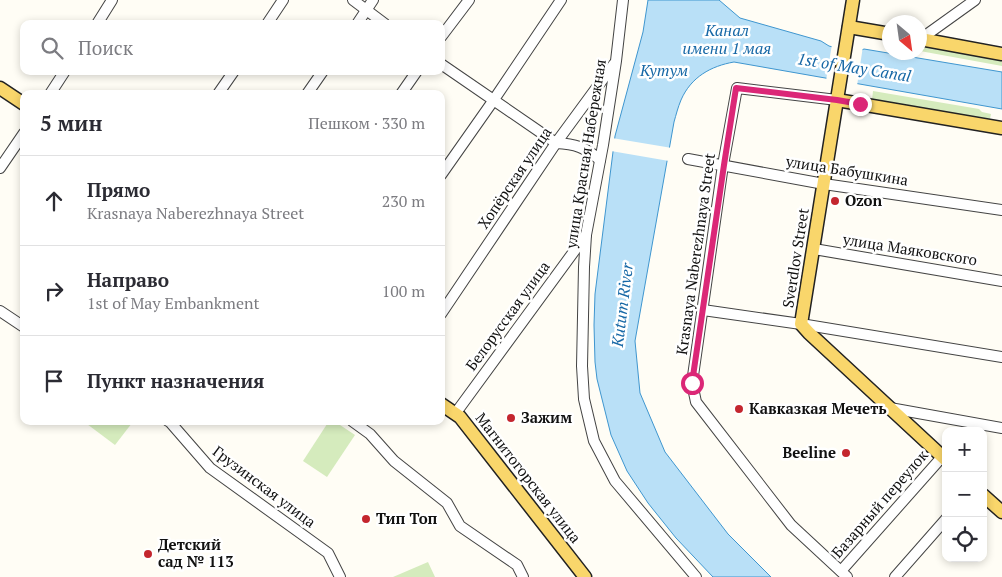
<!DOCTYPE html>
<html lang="ru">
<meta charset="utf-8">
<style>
:root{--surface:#fff;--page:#f7f7f7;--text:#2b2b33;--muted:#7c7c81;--line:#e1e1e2}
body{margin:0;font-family:"PT Serif",serif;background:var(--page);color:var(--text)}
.controls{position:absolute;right:15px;bottom:15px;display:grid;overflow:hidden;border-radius:10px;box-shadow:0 2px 8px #0003}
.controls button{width:45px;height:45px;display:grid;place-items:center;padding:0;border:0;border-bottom:1px solid var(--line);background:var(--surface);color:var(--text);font:25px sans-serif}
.compass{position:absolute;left:882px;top:15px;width:45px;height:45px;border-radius:50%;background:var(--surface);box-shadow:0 2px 8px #0003;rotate:151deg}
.stop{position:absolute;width:15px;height:15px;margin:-11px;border:4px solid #db2777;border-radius:50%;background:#fff}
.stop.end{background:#db2777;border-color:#fff;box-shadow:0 1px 5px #0008}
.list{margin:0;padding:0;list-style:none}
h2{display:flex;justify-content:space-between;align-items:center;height:65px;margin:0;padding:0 20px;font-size:21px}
h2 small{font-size:16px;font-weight:400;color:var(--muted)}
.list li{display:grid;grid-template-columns:32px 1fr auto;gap:15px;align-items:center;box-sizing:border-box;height:90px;padding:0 20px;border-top:1px solid var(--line)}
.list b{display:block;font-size:19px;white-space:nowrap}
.list p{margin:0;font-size:16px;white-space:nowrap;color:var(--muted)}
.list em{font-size:16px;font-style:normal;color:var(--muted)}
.icon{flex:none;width:28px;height:28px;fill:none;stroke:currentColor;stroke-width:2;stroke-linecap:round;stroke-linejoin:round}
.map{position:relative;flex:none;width:1002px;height:577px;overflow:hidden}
.search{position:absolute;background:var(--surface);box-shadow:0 2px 8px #0003;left:20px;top:20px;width:425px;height:55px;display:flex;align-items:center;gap:12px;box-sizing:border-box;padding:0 18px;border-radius:10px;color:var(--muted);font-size:19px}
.panel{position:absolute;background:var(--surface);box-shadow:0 2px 8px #0003;left:20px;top:90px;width:425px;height:335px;border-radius:10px}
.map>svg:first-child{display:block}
.green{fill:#d5ebbd}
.water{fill:#b9e0f7;stroke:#3f96cf}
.pier{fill:#fffdf5}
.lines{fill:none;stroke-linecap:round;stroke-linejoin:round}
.minor-casing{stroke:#444;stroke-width:12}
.major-casing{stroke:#222;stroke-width:15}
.minor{stroke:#fff;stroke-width:10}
.major{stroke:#f9d66b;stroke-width:12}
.route{stroke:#db2777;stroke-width:6}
.poi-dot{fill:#c4262e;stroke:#fff;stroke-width:2}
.labels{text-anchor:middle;stroke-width:5;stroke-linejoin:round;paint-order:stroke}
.street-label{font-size:15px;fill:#111;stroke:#fff}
.poi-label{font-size:15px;font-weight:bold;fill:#111;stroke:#fff;text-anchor:start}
.water-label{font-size:16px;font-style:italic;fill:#1768a6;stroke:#fff}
</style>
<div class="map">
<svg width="1002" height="577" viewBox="0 0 1002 577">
<rect width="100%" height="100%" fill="#fffdf5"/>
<!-- green -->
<g class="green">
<path d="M920,44L1002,58V66L920,51Z"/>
<path d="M873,91L979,109L982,112L991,114L990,119L872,100Z"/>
<path d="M83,421H130L132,423L115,445Z"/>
<path d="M329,421H334L355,435L327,477L303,461Z"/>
<path d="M428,562L435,577H393Z"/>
</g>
<!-- water -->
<path class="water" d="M648,0H719L740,18L821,41L829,46L855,53L864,49L1002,72V109L734,62C711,66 691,77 681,100C678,107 676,115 674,122L635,341L640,393L665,452L728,534L771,577H713L676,538L648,503L627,471L611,435L597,379L595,362L594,325L595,294L615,136L643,32Z"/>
<!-- pier -->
<g class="pier">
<path d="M832,44L855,51L863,46L857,86L826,81Z"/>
<path d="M612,138L672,148L669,161L611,151Z"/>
</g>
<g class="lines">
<defs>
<g id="minor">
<path d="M353,0L385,24"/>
<path d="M623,0L616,61L603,145L586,235L584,267L582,366L584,399L594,441L615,481L696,577"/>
<path d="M97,24L112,0"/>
<path d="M267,24L283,0"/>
<path d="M357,24L373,0"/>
<path d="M441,37L469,0"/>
<path d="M920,38L929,33L975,0"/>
<path d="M441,64L556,143"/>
<path d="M50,94L65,71"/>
<path d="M218,94L234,71"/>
<path d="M307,94L323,71"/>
<path d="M401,94L417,71"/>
<path d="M837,100L737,88L723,165L692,383L696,402L791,525L847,577"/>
<path d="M556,143C575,144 585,147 600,160"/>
<path d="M688,159L824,184L1002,210"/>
<path d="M0,168L24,133"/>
<path d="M441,175L493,101L561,0"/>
<path d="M814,249L1002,281"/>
<path d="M703,310L801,324L1002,357"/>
<path d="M0,311L24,327"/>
<path d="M441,314L556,143L614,64"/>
<path d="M890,408L1002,428"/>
<path d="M455,414L586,235"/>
<path d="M168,421L170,422L210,468L328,553L340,577"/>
<path d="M352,421L370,434L394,461L447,503L460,526L517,565L523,577"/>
<path d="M841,571L942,457"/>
<path d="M895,577L946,519"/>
</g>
<g id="major">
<path d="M853,0L801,324L809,333L946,460"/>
<path d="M849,27L890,34"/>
<path d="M920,39L1002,54"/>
<path d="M0,88L24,104"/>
<path d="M837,100L1002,128"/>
<path d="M441,404L460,417L585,577"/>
<path d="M983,495L1002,512"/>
</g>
</defs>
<!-- minor casing -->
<use href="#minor" class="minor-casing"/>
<!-- major casing -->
<use href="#major" class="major-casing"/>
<!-- minor -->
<use href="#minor" class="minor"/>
<!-- major -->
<use href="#major" class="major"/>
</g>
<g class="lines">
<!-- route -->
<path class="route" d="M692,383L724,165L736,88L837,100L860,104"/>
</g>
<!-- markers -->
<g class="poi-dot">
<circle cx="835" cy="201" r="5"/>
<circle cx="739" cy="409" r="5"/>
<circle cx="511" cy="418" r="5"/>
<circle cx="846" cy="453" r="5"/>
<circle cx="366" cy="519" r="5"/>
<circle cx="148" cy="554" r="5"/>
</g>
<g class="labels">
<!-- street labels -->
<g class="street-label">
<text transform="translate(586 154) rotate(-81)" y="5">улица Красная Набережная</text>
<text transform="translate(847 171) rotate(9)" y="5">улица Бабушкина</text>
<text transform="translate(515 178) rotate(-56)" y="5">Хопёрская улица</text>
<text transform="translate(910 250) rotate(9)" y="5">улица Маяковского</text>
<text transform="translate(696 254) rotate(-82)" y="5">Krasnaya Naberezhnaya Street</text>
<text transform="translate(796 258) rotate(-81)" y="5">Sverdlov Street</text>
<text transform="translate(508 316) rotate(-54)" y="5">Белорусская улица</text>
<text transform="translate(528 478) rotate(52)" y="5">Магнитогорская улица</text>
<text transform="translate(264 487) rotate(37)" y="5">Грузинская улица</text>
<text transform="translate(880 504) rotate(-49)" y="5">Базарный переулок</text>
</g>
<!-- poi labels -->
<g class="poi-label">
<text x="845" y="206">Ozon</text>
<text x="749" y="414">Кавказкая Мечеть</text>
<text x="521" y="423">Зажим</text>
<text x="836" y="458" text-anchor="end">Beeline</text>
<text x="376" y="524">Тип Топ</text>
<text x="158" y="550">Детский<tspan x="158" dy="17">сад № 113</tspan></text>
</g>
<!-- water labels -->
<g class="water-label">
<text x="727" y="36">Канал<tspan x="727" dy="18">имени 1 мая</tspan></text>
<text transform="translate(854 67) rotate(9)" y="6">1st of May Canal</text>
<text x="664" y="76">Кутум</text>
<text transform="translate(622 305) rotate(-83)" y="6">Kutum River</text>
</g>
</g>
</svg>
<div class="controls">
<button>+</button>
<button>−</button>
<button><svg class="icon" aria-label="locate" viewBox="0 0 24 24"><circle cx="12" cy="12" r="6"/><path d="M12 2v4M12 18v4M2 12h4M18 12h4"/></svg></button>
</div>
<svg class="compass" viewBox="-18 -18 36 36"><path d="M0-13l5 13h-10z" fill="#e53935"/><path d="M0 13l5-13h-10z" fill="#7c7c81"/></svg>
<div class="stop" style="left:692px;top:383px"></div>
<div class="stop end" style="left:860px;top:104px"></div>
<div class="search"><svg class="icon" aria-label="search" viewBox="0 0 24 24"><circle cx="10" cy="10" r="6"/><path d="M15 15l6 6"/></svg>Поиск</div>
<section class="panel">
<h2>5 мин<small>Пешком · 330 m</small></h2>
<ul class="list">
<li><svg class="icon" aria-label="ahead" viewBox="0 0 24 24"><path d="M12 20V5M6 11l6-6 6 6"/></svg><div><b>Прямо</b><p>Krasnaya Naberezhnaya Street</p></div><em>230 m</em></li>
<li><svg class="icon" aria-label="right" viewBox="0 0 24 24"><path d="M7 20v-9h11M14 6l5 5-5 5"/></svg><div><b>Направо</b><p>1st of May Embankment</p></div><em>100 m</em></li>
<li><svg class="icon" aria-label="arrive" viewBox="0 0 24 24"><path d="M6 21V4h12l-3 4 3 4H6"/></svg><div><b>Пункт назначения</b></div></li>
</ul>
</section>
</div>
